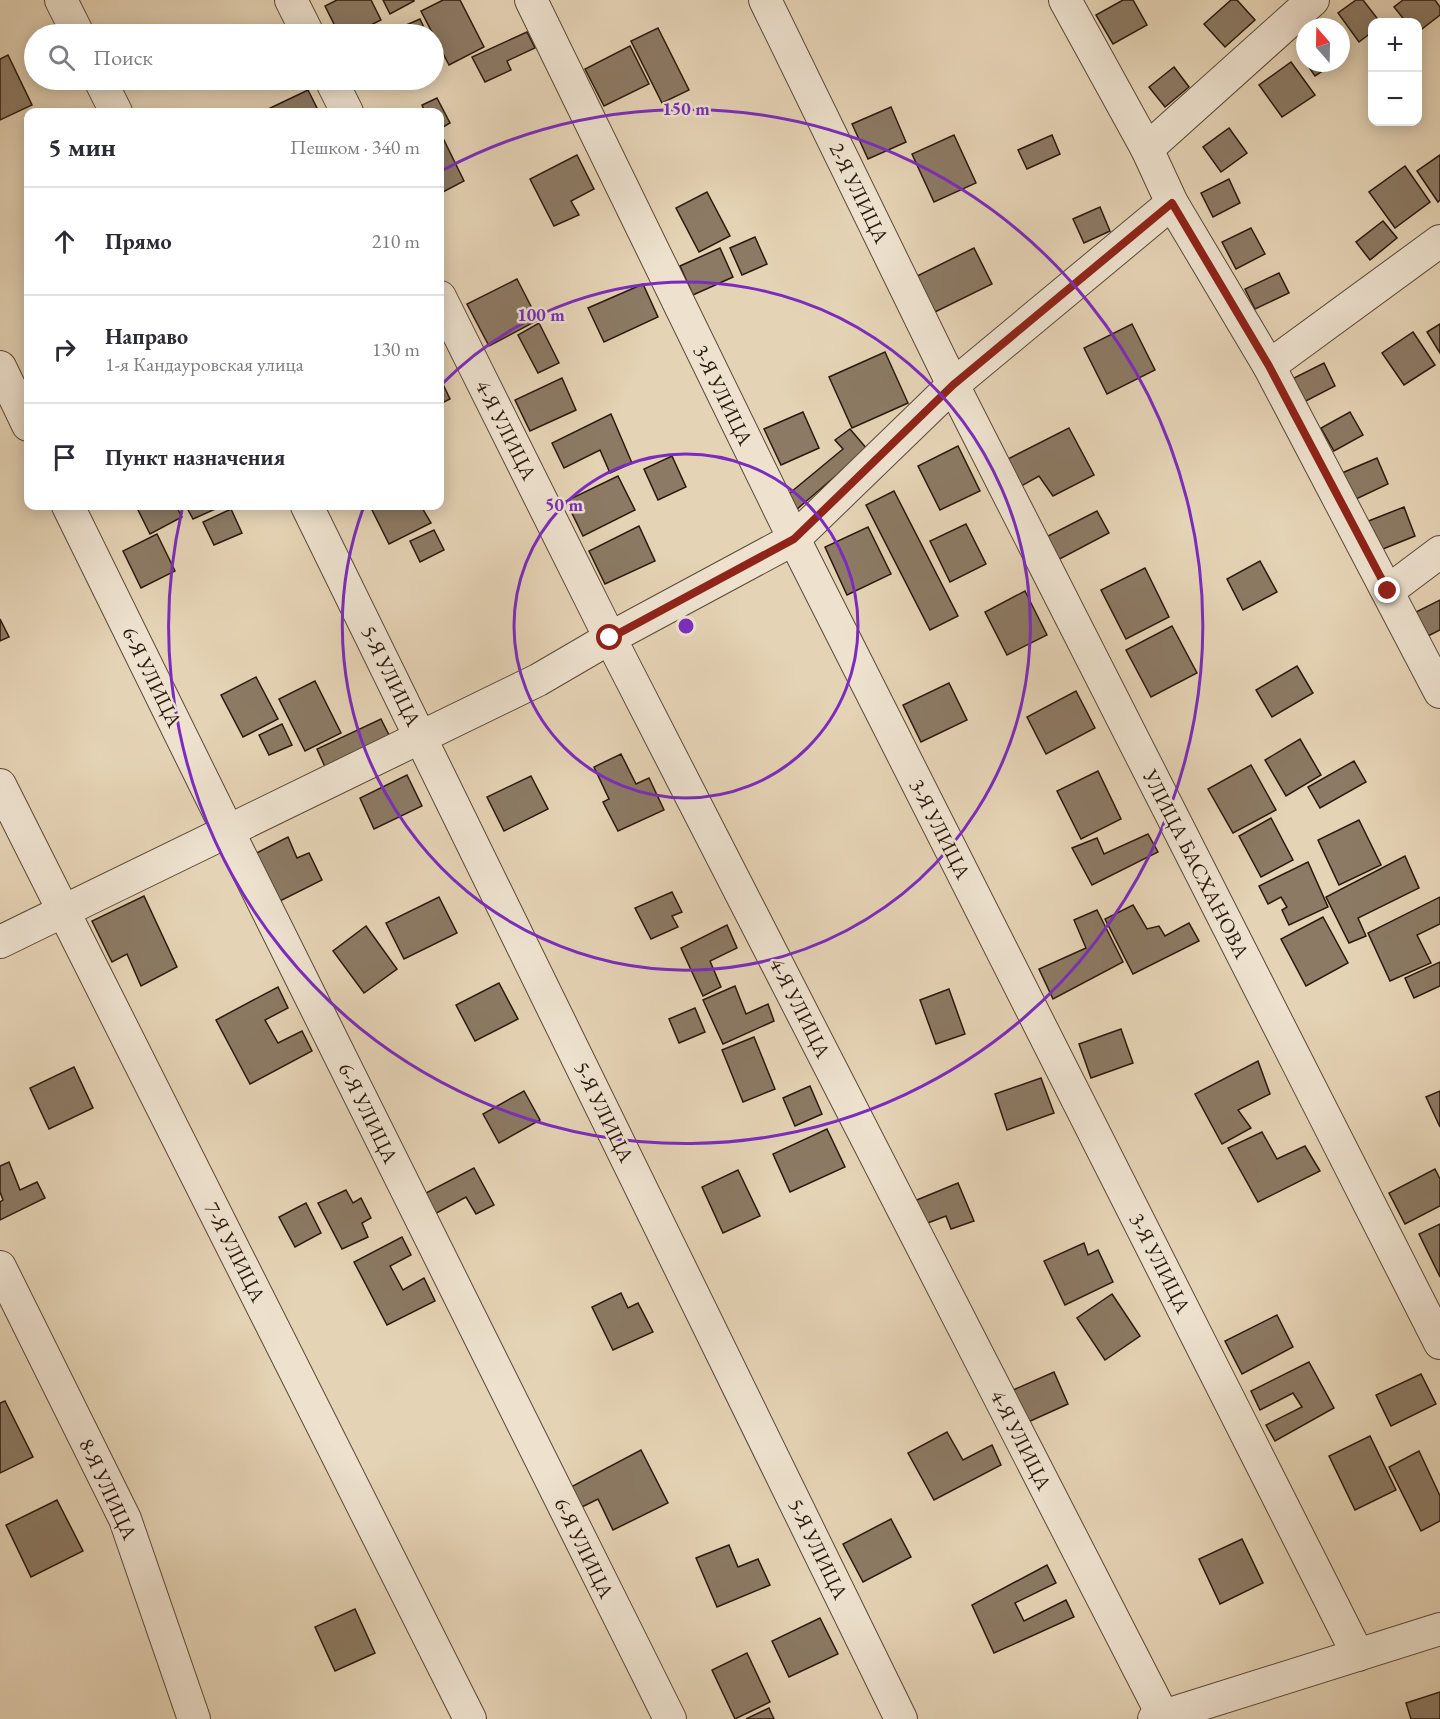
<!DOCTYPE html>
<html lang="ru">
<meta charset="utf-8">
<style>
:root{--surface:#fff;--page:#f2f2f3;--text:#2b2b33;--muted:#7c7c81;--line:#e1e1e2}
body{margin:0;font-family:"EB Garamond",serif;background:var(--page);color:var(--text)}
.controls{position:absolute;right:18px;top:18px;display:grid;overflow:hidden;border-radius:12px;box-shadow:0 3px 15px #0003}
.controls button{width:54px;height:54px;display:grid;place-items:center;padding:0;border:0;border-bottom:2px solid var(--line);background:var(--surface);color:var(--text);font:30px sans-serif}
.compass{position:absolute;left:1296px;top:18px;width:54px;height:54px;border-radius:50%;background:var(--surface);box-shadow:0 3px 15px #0003;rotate:340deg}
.stop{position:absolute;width:18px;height:18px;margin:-14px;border:4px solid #8f2418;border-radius:50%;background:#fff}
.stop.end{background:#8f2418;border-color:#fff;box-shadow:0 2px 6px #0008}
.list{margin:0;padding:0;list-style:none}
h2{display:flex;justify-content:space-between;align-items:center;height:78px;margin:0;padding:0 24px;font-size:26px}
h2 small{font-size:20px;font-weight:400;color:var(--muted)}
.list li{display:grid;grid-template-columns:39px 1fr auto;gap:18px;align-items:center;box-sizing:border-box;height:108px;padding:0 24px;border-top:2px solid var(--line)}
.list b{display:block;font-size:22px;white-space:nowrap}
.list p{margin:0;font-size:20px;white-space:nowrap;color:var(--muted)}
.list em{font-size:20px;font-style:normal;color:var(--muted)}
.icon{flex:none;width:33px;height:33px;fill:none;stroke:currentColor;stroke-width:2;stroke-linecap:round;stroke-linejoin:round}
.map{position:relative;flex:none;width:1440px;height:1719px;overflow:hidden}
.search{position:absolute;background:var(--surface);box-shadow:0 3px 15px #0003;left:24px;top:24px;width:420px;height:66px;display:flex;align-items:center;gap:15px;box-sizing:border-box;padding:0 21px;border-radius:33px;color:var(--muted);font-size:22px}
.panel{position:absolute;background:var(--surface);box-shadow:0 3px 15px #0003;left:24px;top:108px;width:420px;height:402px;border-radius:12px}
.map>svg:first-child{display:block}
.building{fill:#8c7a64;stroke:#2b190d;stroke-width:1.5}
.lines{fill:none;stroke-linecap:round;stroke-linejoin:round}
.minor-casing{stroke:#5a4837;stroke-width:34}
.minor{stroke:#eee2cf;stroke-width:32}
.route{stroke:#8f2418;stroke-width:8}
.ring{fill:none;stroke:#7b2cbf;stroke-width:3}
.labels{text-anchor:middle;stroke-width:5;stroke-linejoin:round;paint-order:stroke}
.street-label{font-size:21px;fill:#2b190d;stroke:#eee2cf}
.centre{fill:#7b2cbf;stroke:#eee2cf;stroke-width:3}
.ring-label{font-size:18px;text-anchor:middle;font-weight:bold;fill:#7b2cbf;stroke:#eee2cf;stroke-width:5;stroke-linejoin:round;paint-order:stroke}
</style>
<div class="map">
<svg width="1440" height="1719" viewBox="0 0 1440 1719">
<rect width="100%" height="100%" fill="#e5d3b5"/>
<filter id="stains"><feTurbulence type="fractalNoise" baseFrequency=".00333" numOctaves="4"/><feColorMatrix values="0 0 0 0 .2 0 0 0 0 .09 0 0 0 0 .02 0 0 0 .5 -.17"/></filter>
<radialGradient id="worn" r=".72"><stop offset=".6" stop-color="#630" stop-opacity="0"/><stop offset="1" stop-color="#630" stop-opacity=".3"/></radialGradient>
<!-- building -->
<g class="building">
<path d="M337,0H371L381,20L353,34H339L325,6Z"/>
<path d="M383,0H414V1L390,14Z"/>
<path d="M443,0H460L484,47L449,65L421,11Z"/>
<path d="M1123,0H1133L1147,25L1113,44L1096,15Z"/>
<path d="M1231,0H1237L1255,20L1225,47L1204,24Z"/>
<path d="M1356,0H1363L1380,22H1372V32L1359,42L1338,13Z"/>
<path d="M1403,0H1435L1440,7V15L1418,32V22H1406L1394,7Z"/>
<path d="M420,19L427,34H399L397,29Z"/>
<path d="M658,28L689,90L662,103L631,41Z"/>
<path d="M527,32L535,48L507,61L511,70L485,82L472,57Z"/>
<path d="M630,46L649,84L604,106L585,69Z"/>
<path d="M8,55L32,105L0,120V59Z"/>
<path d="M1291,62L1315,95L1282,117L1259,85Z"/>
<path d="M1306,63H1335L1315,76Z"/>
<path d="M1174,67L1189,87L1165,107L1149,87Z"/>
<path d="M308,90L319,112H262Z"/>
<path d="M437,98L450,123L440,129V112H425L422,105Z"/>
<path d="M891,107L906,142L868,159L852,124Z"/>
<path d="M1229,128L1247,153L1221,172L1203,147Z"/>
<path d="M441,134L464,181L443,192L440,186V135Z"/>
<path d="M954,135L976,183L934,202L912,154Z"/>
<path d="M1052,135L1060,154L1027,169L1018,150Z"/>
<path d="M577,155L594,189L571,201L579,215L554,226L530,179Z"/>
<path d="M1440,155V200L1438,202L1417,171Z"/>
<path d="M1405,166L1430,202L1395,228L1369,192Z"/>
<path d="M1229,179L1240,203L1213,217L1201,193Z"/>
<path d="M707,192L730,236L699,252L676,208Z"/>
<path d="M1100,207L1110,231L1084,243L1073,219Z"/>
<path d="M1383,221L1397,238L1370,260L1356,242Z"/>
<path d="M1251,228L1265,254L1236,269L1222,242Z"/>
<path d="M755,237L767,264L742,275L730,248Z"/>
<path d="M720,248L733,277L693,295L680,266Z"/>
<path d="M974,248L992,284L935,312L917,276Z"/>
<path d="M1279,273L1289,293L1255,309L1245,289Z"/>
<path d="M517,279L538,320L489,346L467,304Z"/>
<path d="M643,284L658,317L604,342L588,308Z"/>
<path d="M539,323L559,363L538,373L518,335Z"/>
<path d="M1132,324L1155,370L1107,394L1084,348Z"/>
<path d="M1440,324V353L1427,332Z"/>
<path d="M1413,332L1435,365L1404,385L1382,353Z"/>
<path d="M885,352L908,403L852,428L829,377Z"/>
<path d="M1324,363L1335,386L1302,403L1290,380Z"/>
<path d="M440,378L450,399L440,404Z"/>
<path d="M562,378L576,410L530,431L515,400Z"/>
<path d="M803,412L819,448L781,465L764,429Z"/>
<path d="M1350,412L1363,435L1334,451L1321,428Z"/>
<path d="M611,414L632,463L610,473L600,450L564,468L552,443Z"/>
<path d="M1069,428L1094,475L1053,496L1039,476L1016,489L1002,462Z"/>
<path d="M850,429L867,449L796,510L785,497L843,449L835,440Z"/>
<path d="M958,446L980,491L940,510L918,466Z"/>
<path d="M672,456L686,487L658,500L644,469Z"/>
<path d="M1377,458L1388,484L1354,500L1342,473Z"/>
<path d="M618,476L635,510L583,536L566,501Z"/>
<path d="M894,491L958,616L930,630L866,505Z"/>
<path d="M136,506H176L182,517L150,534Z"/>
<path d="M186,506H222L193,519Z"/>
<path d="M370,506H421L431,523L389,544Z"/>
<path d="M1404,507L1415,536L1378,551L1366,522Z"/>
<path d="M231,509L242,533L214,545L203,522Z"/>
<path d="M1097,511L1109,533L1054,562L1042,539Z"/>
<path d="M966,524L986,564L950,582L930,541Z"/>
<path d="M639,526L655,561L605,584L589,551Z"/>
<path d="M868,527L891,574L847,595L825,547Z"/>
<path d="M434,530L444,550L420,562L410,541Z"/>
<path d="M157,534L175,571L141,588L123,551Z"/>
<path d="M1260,561L1277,592L1243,610L1227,579Z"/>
<path d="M1145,568L1169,617L1126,639L1101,590Z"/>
<path d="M1025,591L1047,635L1007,655L985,612Z"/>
<path d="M1440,600V630L1428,636L1416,612Z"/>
<path d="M0,619L9,637L0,641Z"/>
<path d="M1172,626L1197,673L1151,697L1126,650Z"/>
<path d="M1297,666L1313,693L1272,717L1256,690Z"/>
<path d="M256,677L278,719L243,737L221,695Z"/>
<path d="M315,681L341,733L305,751L279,699Z"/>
<path d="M949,683L967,720L921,742L903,705Z"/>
<path d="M1076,691L1095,728L1046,754L1027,717Z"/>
<path d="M381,719L391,739L326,769L317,749Z"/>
<path d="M282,724L292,745L269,755L259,735Z"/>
<path d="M1300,739L1321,775L1286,796L1265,760Z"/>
<path d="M621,754L636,784L649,778L664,810L618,831L603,802L609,799L594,767Z"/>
<path d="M1354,761L1366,782L1320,808L1308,787Z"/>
<path d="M1251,765L1276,810L1233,833L1208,789Z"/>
<path d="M1098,771L1121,819L1081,839L1057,791Z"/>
<path d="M407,775L422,806L374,829L360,798Z"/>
<path d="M531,776L548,809L504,831L487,797Z"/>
<path d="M1271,818L1293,860L1261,877L1239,836Z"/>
<path d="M1359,820L1381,865L1339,885L1318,840Z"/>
<path d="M1148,834L1158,852L1092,885L1072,848L1097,838L1104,854Z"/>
<path d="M288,837L297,858L309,853L322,880L274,904L251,856Z"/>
<path d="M1405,856L1419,888L1358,918L1366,936L1349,943L1326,897Z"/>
<path d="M1308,862L1328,907L1289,925L1282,910L1287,907L1281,897L1268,904L1259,886Z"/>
<path d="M672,892L682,912L672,916L678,927L651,939L635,908Z"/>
<path d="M144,896L177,967L141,986L127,954L112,962L92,921Z"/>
<path d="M439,897L457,933L404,959L386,923Z"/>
<path d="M1440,897V924L1417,935L1431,963L1390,981L1368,933Z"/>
<path d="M1133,905L1147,929L1159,926L1165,936L1189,923L1199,941L1133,974L1105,919Z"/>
<path d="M1097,910L1123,962L1053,999L1039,969L1086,948L1074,920Z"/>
<path d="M1323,917L1348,963L1306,986L1281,939Z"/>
<path d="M727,925L737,948L710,961L721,987L703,996L681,948Z"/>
<path d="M366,926L397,969L364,993L333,951Z"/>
<path d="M1440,962V986L1414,998L1405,978Z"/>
<path d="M499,983L518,1019L475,1041L456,1005Z"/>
<path d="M735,986L746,1014L768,1004L774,1021L723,1044L703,1000Z"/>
<path d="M278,987L288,1008L265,1020L278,1043L302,1031L312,1051L250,1084L216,1020Z"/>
<path d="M949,989L965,1034L936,1044L920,1000Z"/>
<path d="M695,1008L705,1032L679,1043L669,1019Z"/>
<path d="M1121,1029L1133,1063L1091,1078L1079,1044Z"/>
<path d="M754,1037L775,1089L743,1102L722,1050Z"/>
<path d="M1258,1061L1270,1094L1238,1110L1251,1128L1222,1144L1195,1094Z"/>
<path d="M74,1067L93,1108L49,1129L30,1088Z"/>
<path d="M1041,1078L1054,1113L1007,1130L995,1094Z"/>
<path d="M810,1086L822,1114L795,1126L783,1098Z"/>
<path d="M524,1091L540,1120L499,1143L483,1114Z"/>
<path d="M1440,1091V1127L1426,1097Z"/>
<path d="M827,1129L845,1167L790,1192L773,1154Z"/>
<path d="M1262,1132L1277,1159L1305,1146L1320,1171L1258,1202L1228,1148Z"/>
<path d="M9,1162L20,1190L37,1182L45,1198L0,1220V1202L3,1200L0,1192V1166Z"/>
<path d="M474,1168L494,1205L476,1214L466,1197L433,1215L424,1194Z"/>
<path d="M1435,1169L1440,1179V1206L1405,1224L1389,1193Z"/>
<path d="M738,1170L760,1216L723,1233L702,1187Z"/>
<path d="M958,1183L974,1221L951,1229L946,1216L920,1226L912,1202Z"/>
<path d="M346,1190L353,1203L361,1198L371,1218L362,1223L368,1237L342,1249L318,1203Z"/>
<path d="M306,1203L321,1233L295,1247L279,1217Z"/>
<path d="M1440,1224V1277L1419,1234Z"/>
<path d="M402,1237L411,1255L390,1266L403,1290L424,1278L435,1301L387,1325L354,1262Z"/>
<path d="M1084,1243L1088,1255L1098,1250L1113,1282L1065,1305L1044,1261Z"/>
<path d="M621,1293L628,1308L638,1303L653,1332L613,1350L592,1307Z"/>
<path d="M1112,1294L1140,1336L1105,1360L1077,1318Z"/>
<path d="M1277,1315L1293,1347L1242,1374L1225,1341Z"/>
<path d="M1309,1362L1334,1408L1275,1441L1266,1425L1302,1407L1293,1393L1260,1410L1251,1391Z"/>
<path d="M1054,1372L1068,1404L1026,1423L1011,1391Z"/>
<path d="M1421,1374L1436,1404L1391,1426L1376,1395Z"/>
<path d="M5,1401L33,1457L0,1473V1403Z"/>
<path d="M947,1432L963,1460L992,1445L1001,1465L934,1500L908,1453Z"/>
<path d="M1370,1436L1396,1490L1355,1510L1329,1456Z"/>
<path d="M641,1450L668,1503L613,1530L598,1499L578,1509L569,1488Z"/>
<path d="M1419,1451L1440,1496V1521L1421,1531L1389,1467Z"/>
<path d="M57,1500L83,1551L31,1577L6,1525Z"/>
<path d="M891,1519L911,1557L863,1582L843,1544Z"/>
<path d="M1242,1539L1263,1583L1220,1604L1199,1559Z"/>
<path d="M729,1545L738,1567L758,1559L770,1585L717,1607L696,1558Z"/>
<path d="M1047,1565L1056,1583L1015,1603L1024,1621L1066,1600L1074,1617L994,1653L972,1605Z"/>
<path d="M355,1609L375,1653L335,1671L315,1627Z"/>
<path d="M820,1618L838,1654L789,1677L772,1641Z"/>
<path d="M747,1653L770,1702L735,1719L712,1670Z"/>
<path d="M1440,1692V1719H1411L1406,1703Z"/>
<path d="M769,1708L774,1719H746Z"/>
</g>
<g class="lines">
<defs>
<g id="minor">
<path d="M61,0L78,34"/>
<path d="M291,0L308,34"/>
<path d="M531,0L794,539L1358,1655"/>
<path d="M765,0L953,385L1440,1343"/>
<path d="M1065,0L1147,149L1172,203L1269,366L1440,692"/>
<path d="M100,80L116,112"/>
<path d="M331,80L347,112"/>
<path d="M1147,149L1313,0"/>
<path d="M440,297L610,638L1163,1716"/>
<path d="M1269,366L1440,241"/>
<path d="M0,367L28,425"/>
<path d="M68,506L228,831L670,1719"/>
<path d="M307,506L901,1719"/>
<path d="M1388,591L1440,552"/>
<path d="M0,785L470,1719"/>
<path d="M0,942L538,680L610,638L794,539L953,385L1172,203"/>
<path d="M0,1267L125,1519L194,1719"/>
<path d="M1154,1719L1440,1629"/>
</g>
</defs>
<!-- minor casing -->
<use href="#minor" class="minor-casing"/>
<!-- minor -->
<use href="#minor" class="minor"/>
</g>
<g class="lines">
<!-- route -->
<path class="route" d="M610,638L794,539L953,385L1172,203L1269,366L1388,591"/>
</g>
<!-- distance rings -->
<g class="ring">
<circle cx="686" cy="626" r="172"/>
<path d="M441 385A344 344 0 1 1 364 506"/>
<path d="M443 170A517 517 0 1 1 182 510"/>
</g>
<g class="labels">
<!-- street labels -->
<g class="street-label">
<text transform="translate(859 193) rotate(64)" y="7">2-Я УЛИЦА</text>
<text transform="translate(723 395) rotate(64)" y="7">3-Я УЛИЦА</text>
<text transform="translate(506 430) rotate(63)" y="7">4-Я УЛИЦА</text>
<text transform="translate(391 676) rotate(64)" y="7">5-Я УЛИЦА</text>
<text transform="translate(152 677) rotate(64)" y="7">6-Я УЛИЦА</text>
<text transform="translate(940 829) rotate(63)" y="7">3-Я УЛИЦА</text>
<text transform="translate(1196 864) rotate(63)" y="7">УЛИЦА БАСХАНОВА</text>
<text transform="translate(800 1008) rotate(63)" y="7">4-Я УЛИЦА</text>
<text transform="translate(604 1112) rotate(64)" y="7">5-Я УЛИЦА</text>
<text transform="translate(368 1113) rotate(64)" y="7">6-Я УЛИЦА</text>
<text transform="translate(235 1252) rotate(63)" y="7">7-Я УЛИЦА</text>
<text transform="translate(1160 1263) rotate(63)" y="7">3-Я УЛИЦА</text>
<text transform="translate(1021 1440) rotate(63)" y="7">4-Я УЛИЦА</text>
<text transform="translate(108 1489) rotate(65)" y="7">8-Я УЛИЦА</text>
<text transform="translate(584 1548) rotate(64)" y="7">6-Я УЛИЦА</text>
<text transform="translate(818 1549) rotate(64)" y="7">5-Я УЛИЦА</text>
</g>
</g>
<circle cx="686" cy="626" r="9" class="centre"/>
<g class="ring-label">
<text x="686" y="115">150 m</text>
<text x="541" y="321">100 m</text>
<text x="564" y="511">50 m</text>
</g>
<rect width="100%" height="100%" filter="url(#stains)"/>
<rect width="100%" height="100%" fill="url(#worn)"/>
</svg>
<div class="controls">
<button>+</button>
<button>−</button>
</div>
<svg class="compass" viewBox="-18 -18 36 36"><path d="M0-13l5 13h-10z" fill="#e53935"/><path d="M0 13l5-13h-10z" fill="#7c7c81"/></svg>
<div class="stop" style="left:610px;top:638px"></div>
<div class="stop end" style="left:1388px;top:591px"></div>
<div class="search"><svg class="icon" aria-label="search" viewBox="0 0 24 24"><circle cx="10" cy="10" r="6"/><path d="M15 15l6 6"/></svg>Поиск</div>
<section class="panel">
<h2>5 мин<small>Пешком · 340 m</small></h2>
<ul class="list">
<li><svg class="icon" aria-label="ahead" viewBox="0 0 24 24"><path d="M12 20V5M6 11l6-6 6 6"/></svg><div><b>Прямо</b></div><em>210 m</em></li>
<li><svg class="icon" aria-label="right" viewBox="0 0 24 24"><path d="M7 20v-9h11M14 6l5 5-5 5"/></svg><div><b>Направо</b><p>1-я Кандауровская улица</p></div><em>130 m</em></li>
<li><svg class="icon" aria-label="arrive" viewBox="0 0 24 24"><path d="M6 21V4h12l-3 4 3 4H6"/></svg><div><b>Пункт назначения</b></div></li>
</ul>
</section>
</div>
